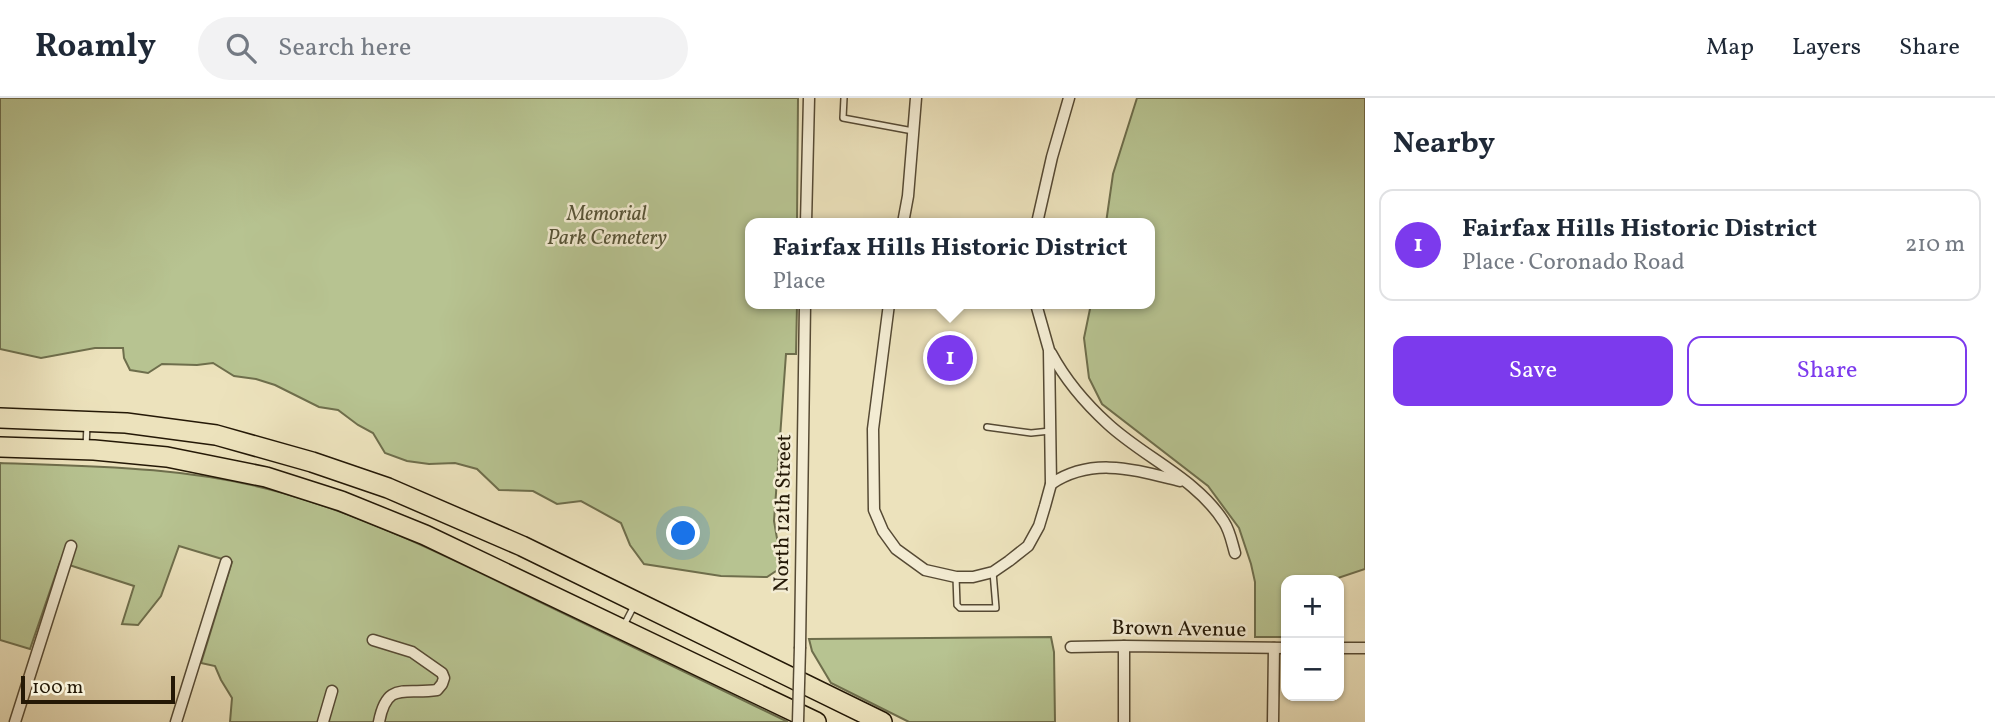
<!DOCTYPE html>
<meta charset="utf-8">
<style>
:root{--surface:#fff;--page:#f2f2f3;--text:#1f2937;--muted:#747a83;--line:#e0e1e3;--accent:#7c3aed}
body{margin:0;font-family:Vollkorn,serif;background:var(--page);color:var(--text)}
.controls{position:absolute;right:21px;bottom:21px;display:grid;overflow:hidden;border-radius:14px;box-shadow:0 2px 5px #0004}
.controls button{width:63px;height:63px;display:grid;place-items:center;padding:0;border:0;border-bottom:2px solid var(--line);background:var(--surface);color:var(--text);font:35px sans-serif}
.scale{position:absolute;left:21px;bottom:18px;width:154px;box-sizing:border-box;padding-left:7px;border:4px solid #241806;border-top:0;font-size:19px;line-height:24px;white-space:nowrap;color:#241806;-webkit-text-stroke:5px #f3ecd3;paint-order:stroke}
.you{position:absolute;left:684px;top:436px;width:24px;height:24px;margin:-18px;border:5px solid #fff;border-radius:50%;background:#1a73e8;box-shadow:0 0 0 10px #1a73e833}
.badge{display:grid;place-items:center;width:46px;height:46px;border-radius:50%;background:var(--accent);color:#fff;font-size:23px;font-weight:700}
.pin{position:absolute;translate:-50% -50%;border:4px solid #fff;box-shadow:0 2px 7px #0006}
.popup{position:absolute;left:745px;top:120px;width:410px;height:91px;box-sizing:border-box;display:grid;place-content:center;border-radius:14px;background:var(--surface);filter:drop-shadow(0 2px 5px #0005);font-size:23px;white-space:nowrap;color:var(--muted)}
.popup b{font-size:26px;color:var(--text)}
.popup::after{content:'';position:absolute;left:50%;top:100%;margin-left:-14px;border:14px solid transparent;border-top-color:var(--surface)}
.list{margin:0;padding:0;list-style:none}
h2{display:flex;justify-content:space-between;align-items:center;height:91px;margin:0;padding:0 28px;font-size:30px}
h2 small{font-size:23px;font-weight:400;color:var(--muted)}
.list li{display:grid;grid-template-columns:46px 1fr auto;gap:21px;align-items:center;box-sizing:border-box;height:112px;margin:0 14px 14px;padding:0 14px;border:2px solid var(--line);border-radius:14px}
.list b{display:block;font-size:26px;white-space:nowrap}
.list p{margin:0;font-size:23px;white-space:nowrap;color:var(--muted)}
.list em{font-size:23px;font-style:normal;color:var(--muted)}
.actions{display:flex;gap:14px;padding:21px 28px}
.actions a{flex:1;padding:16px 0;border:2px solid var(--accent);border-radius:14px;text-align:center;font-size:24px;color:var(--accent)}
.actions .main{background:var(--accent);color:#fff}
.icon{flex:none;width:38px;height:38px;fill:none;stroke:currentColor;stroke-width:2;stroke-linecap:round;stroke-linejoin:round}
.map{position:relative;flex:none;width:1365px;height:624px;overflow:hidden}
header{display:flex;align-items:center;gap:42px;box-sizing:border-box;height:98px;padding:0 35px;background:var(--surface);border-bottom:2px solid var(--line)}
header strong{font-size:33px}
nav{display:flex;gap:38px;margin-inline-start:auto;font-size:24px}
.search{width:490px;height:63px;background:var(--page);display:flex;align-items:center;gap:18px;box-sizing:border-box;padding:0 24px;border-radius:38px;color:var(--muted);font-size:26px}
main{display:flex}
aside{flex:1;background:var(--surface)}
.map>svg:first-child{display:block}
.green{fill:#b7c391;stroke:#6e6e4c;stroke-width:2}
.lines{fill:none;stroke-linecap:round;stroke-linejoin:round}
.service-casing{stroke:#564a34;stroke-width:8}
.minor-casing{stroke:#564a34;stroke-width:13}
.motorway-casing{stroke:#241806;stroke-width:22}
.service{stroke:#f3ecd3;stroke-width:5}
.minor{stroke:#f3ecd3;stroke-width:10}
.motorway{stroke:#ece2bc;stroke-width:19}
.minor-bridge-casing{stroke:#564a34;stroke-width:13;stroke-linecap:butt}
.minor-bridge{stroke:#f3ecd3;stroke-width:10}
.labels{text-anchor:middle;stroke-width:5;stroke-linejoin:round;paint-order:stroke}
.park-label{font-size:21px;font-style:italic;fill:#575437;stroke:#f3ecd3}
.street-label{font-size:21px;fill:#241806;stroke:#f3ecd3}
</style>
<header>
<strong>Roamly</strong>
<div class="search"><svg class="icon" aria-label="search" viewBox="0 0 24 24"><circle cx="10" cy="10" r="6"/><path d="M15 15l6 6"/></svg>Search here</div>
<nav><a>Map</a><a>Layers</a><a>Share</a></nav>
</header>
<main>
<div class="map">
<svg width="1365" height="624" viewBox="0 0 1365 624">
<rect width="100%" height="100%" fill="#ece2bc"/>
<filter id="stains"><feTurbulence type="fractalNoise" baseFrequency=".00286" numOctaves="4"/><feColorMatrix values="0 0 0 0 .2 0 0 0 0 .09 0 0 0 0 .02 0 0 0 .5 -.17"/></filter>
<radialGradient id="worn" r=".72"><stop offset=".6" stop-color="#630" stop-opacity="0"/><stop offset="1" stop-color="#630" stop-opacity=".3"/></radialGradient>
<!-- green -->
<g class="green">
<path d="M0,0H798L797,125H750V206H797L796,256H786L774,423L779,452V471L767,479L721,478L644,466L630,447L621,425L581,403L557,406L533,393L499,392L477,371L455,365L429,366L407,363L385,355L373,335L358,327L338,312L319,309L275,287L256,281L234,278L213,265L197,267L162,266L148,275L130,272L124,260L123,250H95L41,260L0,251Z"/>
<path d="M1137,0H1365V471L1332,482H1286V539H1255V484L1251,466L1239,430L1208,388L1102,306L1089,280L1084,240L1091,206H1150V125H1106L1113,76Z"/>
<path d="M0,365C94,368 192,369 283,395C371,420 454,462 536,502C620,543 704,584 788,624H230L232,600L221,582L215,568L201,565L232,464L179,448L161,498L138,527L122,526L134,488L60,464L30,551L0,542Z"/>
<path d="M1051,539L1054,554L1055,624H909L831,585L812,553L809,541Z"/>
</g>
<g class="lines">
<defs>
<g id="service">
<path d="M844,0L843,20L913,33"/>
<path d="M987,329L1031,335L1050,333"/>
<path d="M86,349L87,327"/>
<path d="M956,479L957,507L960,510H996L993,474"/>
<path d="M623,529L635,506"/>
</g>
<g id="minor">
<path d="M806,125L809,0"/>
<path d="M903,125L908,98L916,0"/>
<path d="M1037,125L1052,59L1069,0"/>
<path d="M889,206L873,331L874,412L883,433L896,451L925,472L956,479H973L993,474L1009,463L1028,448L1039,428L1045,408L1051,386L1049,252L1036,206"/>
<path d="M1051,255C1065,281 1086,306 1108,326C1145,360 1197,381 1224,424C1230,433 1232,445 1235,455"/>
<path d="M1051,386C1093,358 1135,372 1180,383"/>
<path d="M373,542L412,554L442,575L444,580L442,586L437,592C405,597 387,582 379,624"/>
<path d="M800,549L805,206"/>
<path d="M1071,549L1124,548L1286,550"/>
<path d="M1339,550H1365"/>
<path d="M15,624L71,448"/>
<path d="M176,624L226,464"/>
<path d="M323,624L332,593"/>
<path d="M1124,624V548"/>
<path d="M1273,624L1274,550"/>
</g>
<g id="motorway">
<path d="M0,320L126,325L216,337L312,364L388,390L522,448L882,624"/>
<path d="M0,349L94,352L167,359L266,379L341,403L425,437L816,624"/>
</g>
</defs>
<!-- service casing -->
<use href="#service" class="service-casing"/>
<!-- minor casing -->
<use href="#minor" class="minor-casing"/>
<!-- motorway casing -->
<use href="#motorway" class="motorway-casing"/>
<!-- service -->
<use href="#service" class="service"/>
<!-- minor -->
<use href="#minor" class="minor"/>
<!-- motorway -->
<use href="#motorway" class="motorway"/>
<defs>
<path id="minor-bridge" d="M798,624L800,549"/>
</defs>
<!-- minor-bridge casing -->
<use href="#minor-bridge" class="minor-bridge-casing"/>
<!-- minor-bridge -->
<use href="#minor-bridge" class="minor-bridge"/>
</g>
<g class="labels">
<!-- park labels -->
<g class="park-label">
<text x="607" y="122">Memorial<tspan x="607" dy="24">Park Cemetery</tspan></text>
</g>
<!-- street labels -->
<g class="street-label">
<text transform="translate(782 415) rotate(-89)" y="7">North 12th Street</text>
<text transform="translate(1179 530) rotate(1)" y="7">Brown Avenue</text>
</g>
</g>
<rect width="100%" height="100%" filter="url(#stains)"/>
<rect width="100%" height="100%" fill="url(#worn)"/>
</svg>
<div class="controls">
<button>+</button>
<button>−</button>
</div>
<div class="scale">100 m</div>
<div class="you"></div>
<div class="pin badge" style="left:950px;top:260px">1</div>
<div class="popup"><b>Fairfax Hills Historic District</b>Place</div>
</div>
<aside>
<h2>Nearby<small></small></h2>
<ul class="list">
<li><span class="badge">1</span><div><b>Fairfax Hills Historic District</b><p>Place · Coronado Road</p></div><em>210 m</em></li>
</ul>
<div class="actions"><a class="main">Save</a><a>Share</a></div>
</aside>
</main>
